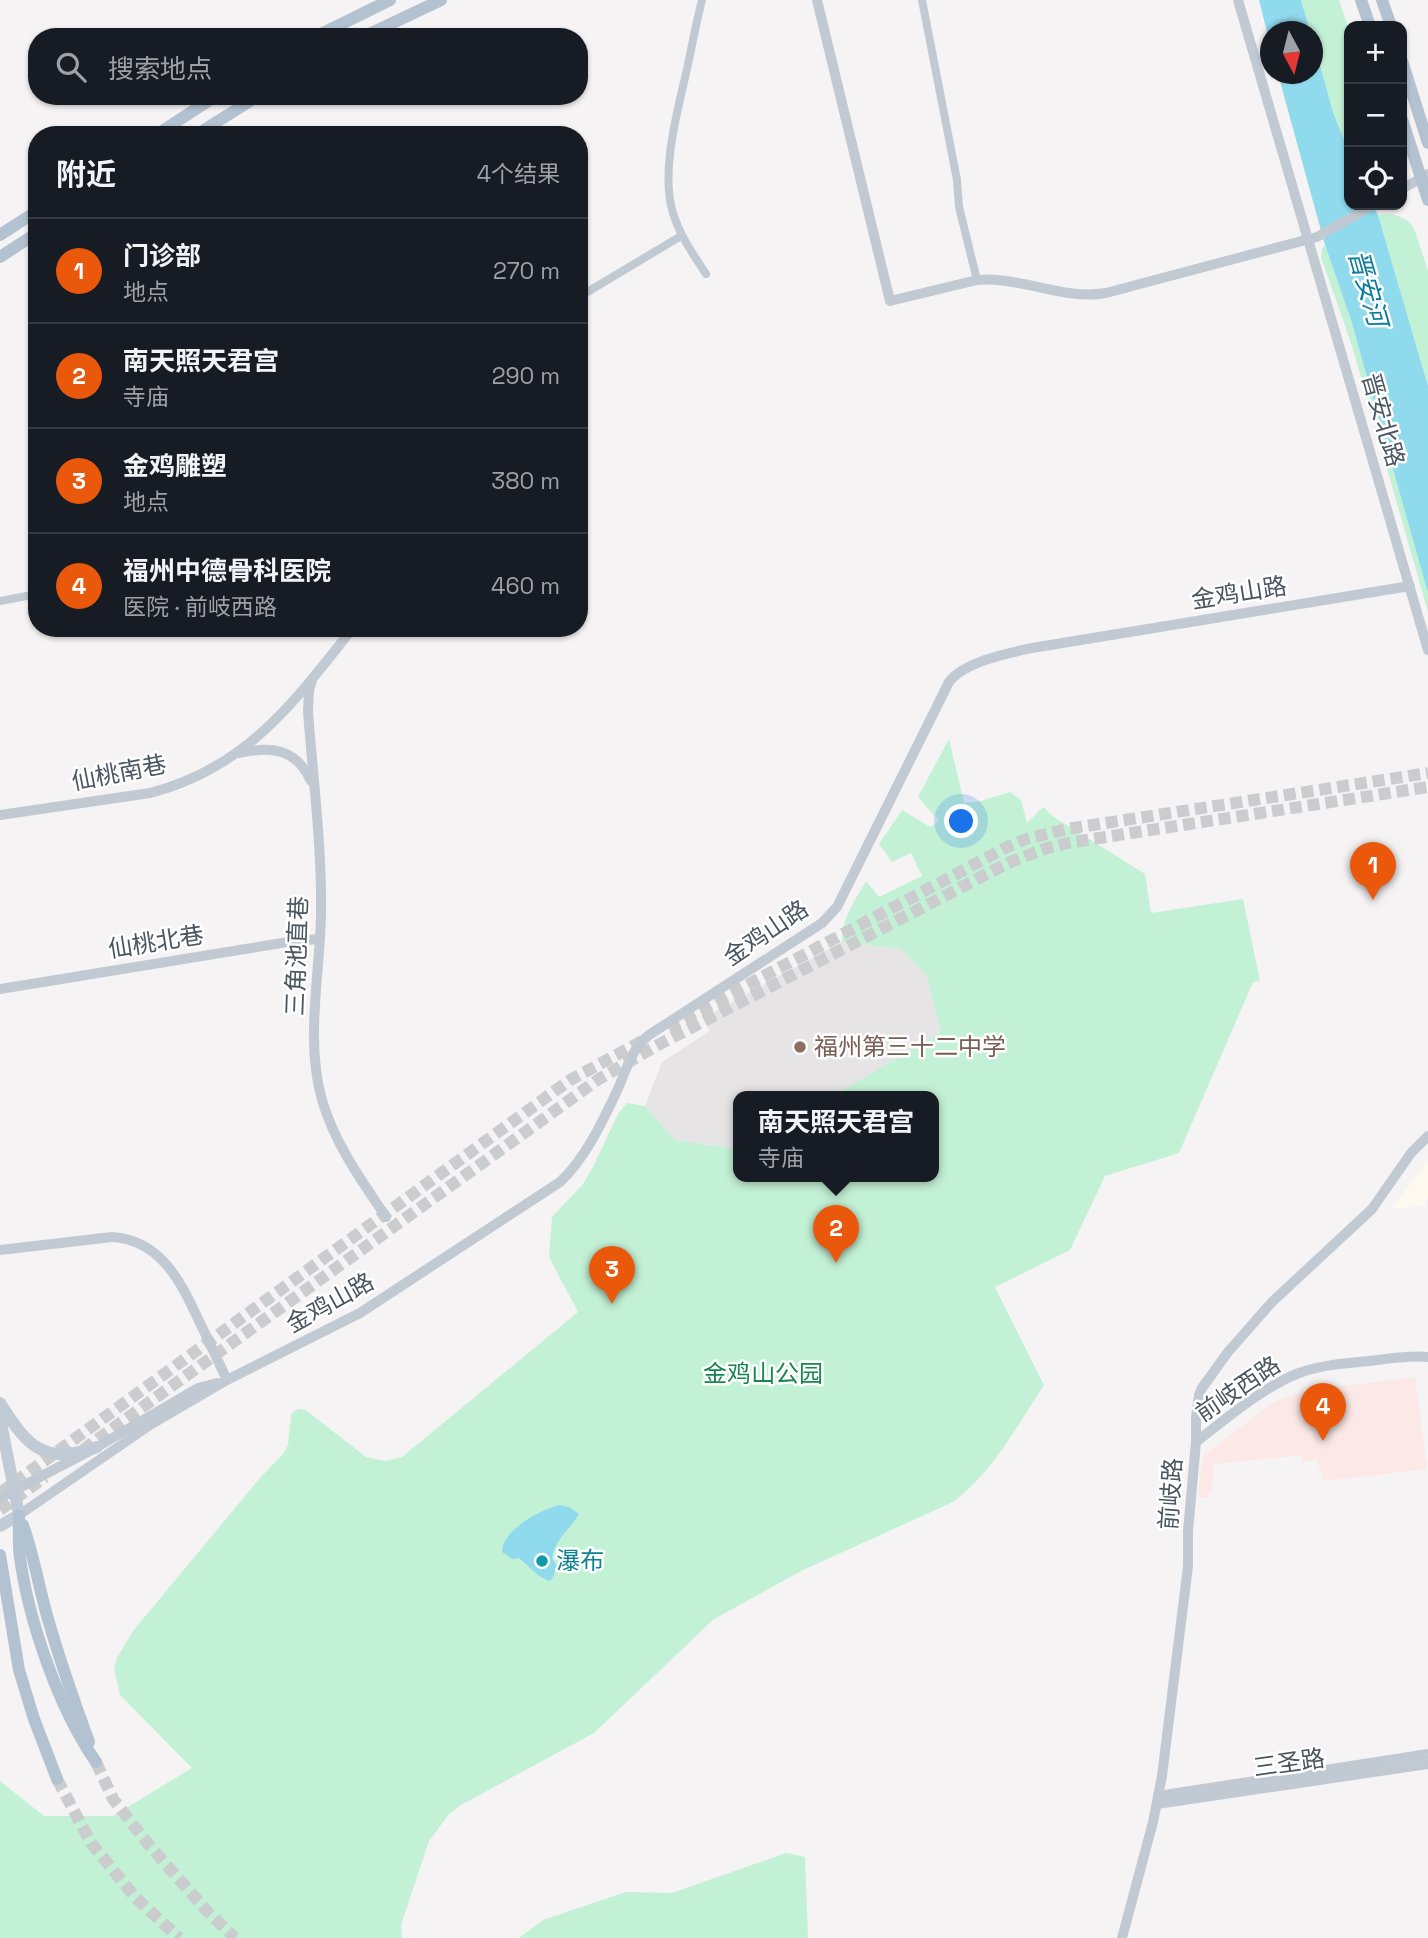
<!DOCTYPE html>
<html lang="zh">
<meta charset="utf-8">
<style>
:root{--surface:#171b24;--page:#20242c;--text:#f1f3f6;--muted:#9ea1a6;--line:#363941;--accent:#ea580c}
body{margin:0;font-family:"Space Grotesk","Noto Sans SC",sans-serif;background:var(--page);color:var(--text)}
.controls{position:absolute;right:21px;top:21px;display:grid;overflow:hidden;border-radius:14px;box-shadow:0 2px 5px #0004}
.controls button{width:63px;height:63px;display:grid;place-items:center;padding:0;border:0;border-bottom:2px solid var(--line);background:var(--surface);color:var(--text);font:35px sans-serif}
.compass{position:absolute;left:1260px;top:21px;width:63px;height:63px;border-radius:50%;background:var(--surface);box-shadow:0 2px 5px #0004;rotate:173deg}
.you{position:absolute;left:962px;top:822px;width:24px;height:24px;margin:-18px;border:5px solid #fff;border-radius:50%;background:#1a73e8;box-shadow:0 0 0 10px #1a73e833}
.badge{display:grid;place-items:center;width:46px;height:46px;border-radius:50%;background:var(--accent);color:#fff;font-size:23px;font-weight:700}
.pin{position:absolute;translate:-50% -58px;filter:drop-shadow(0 2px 4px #0008)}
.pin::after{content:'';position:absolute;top:37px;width:24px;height:21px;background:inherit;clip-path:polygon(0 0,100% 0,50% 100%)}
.popup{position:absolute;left:733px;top:1091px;width:206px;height:91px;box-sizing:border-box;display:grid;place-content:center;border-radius:14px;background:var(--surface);filter:drop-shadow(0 2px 5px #0005);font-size:23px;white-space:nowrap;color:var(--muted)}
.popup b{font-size:26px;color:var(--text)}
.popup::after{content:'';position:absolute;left:50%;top:100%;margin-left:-14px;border:14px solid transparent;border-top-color:var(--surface)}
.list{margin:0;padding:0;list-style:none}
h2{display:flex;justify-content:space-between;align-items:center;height:91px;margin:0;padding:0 28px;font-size:30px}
h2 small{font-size:23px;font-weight:400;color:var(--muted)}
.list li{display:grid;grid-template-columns:46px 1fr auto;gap:21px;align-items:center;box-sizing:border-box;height:105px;padding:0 28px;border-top:2px solid var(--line)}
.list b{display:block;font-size:26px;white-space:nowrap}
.list p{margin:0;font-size:23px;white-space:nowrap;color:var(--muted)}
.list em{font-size:23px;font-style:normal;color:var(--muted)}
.icon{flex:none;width:38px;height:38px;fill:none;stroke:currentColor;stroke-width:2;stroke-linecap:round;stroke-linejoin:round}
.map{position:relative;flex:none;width:1428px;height:1938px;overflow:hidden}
.search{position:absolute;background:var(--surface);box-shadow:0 2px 5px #0004;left:28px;top:28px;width:560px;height:77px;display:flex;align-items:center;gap:18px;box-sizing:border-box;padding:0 24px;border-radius:28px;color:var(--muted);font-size:26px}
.panel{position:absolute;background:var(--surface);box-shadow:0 2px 5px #0004;left:28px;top:126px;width:560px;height:511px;border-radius:28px}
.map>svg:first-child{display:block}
.commercial{fill:#fdf9ef}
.education{fill:#e6e4e5}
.medical{fill:#fce8e6}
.green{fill:#c3f1d5}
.water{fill:#90daee}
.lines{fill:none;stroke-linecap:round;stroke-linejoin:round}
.secondary-tunnel{stroke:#caccce;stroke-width:12;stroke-dasharray:12 6;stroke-linecap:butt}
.primary-tunnel{stroke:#caccce;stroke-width:12;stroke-dasharray:12 6;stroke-linecap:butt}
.minor{stroke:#c1cad2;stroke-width:8}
.tertiary{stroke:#c1cad2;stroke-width:10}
.secondary{stroke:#c1cbd6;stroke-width:12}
.primary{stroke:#b3c2d1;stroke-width:12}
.education-dot{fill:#8d6e63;stroke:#fff;stroke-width:2.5}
.culture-dot{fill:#0f9aa8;stroke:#fff;stroke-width:2.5}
.labels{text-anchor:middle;stroke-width:5;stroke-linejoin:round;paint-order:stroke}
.street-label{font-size:24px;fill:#4a5661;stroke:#fff}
.education-label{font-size:24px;fill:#785e54;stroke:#fff;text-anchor:start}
.park-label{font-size:24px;fill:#17864f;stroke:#fff}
.culture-label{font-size:24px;fill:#0d838f;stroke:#fff;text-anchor:start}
.water-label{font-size:26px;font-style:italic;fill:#0c7c9b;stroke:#fff}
</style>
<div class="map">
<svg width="1428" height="1938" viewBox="0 0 1428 1938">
<rect width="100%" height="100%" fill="#f5f3f3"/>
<!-- commercial -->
<path class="commercial" d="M1428,1160V1195L1424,1206L1391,1209Z"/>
<!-- education -->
<path class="education" d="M842,942L901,949L927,976L941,1032L831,1097H738V1149L675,1140L645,1106L662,1062L710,1031L703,1018Z"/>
<!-- medical -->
<path class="medical" d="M1415,1377L1427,1469L1324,1481L1317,1460L1303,1462L1302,1455L1214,1464L1211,1493H1208V1497H1198L1203,1456L1268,1406L1281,1399L1305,1391Z"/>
<!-- green -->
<g class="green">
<path d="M1301,0H1339L1349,30V153L1333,112L1313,40L1312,32L1310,31Z"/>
<path d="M1389,214L1398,216L1408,221L1414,228L1428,271V386L1378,215Z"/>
<path d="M1325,245L1351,320L1428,592V612L1352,346L1321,257L1322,248Z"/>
<path d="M949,739L964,803L981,801L1010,792L1021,800L1027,823L1043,807L1054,817L1145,874L1151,913L1243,899L1260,981L1253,982L1179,1153L1105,1176L1070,1250L995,1287L1044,1385C1017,1426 993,1472 953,1502L801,1571L714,1619L594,1733L461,1805L449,1814L429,1841L401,1925L402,1938H0V1781L44,1816H113L192,1768L120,1695L114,1668L117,1658L133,1631L260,1478L283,1454L288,1445L291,1415C296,1409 300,1408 307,1411L366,1457L385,1461L402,1457L578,1312L549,1257L552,1217L583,1184L593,1167L618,1114L627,1103L645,1106L675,1140L738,1149V1177H934V1097H831L941,1032L927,976L901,949L842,942C840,921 856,899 866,881L879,897L922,876L911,853L892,862L879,844L902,810L930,827L939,821L918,797Z"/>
<path d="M786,1853L805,1857L808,1938H519L543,1920L626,1892L672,1893Z"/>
</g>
<!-- water -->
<g class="water">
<path d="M1259,0H1301L1310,31L1270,32V44Z"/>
<path d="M1313,40L1333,112L1349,153V205H1372L1378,215L1428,386V593L1351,320L1325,245L1278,74H1312Z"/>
<path d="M559,1505L569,1507L579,1514C570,1530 556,1537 552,1558L557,1566L554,1575L550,1581C538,1578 529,1566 519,1558L512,1559L502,1552C502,1530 540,1510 559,1505Z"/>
</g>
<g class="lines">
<!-- secondary-tunnel -->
<g class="secondary-tunnel">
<path d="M668,1027L1007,847L1026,839L1067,829L1428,773"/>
<path d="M83,1450L599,1079L656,1046L1008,863L1044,849L1067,843L1428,787"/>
<path d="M0,1493L570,1080L646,1039"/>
<path d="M0,1510L45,1477"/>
</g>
<!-- primary-tunnel -->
<g class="primary-tunnel">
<path d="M96,1762L113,1799L149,1845L207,1911L235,1938"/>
<path d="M57,1779L91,1843L135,1897L179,1938"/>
</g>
<!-- minor -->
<g class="minor">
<path d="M702,0C696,23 692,46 687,69C678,109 660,172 673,213C680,236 693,254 706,274"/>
<path d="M922,0L957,180L959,207L977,280"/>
<path d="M579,297L681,236"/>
<path d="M0,601L37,594"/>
</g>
<!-- tertiary -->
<g class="tertiary">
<path d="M817,0L890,301L977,280C1021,276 1064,301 1106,293L1317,237L1373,205"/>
<path d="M1238,0L1428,650"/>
<path d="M1402,189L1428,174"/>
<path d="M312,680L309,691L308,711C313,779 322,846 321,914C320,975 305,1040 322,1100C335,1144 361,1180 386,1217"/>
<path d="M239,753C271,746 296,748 311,781"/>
<path d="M0,815L150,793C247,768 294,702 353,628"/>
<path d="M0,989L294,941L319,939"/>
<path d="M0,1250L112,1237C161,1240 181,1282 199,1321C209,1341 218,1361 227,1380"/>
<path d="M1196,1442C1227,1418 1263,1387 1299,1373C1321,1365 1346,1363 1369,1361C1388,1359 1408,1355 1428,1357"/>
<path d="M0,1498L97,1447L198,1388L217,1383"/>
<path d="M19,1515L150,1425L227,1380L360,1313L560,1182C584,1160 602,1123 616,1093C626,1072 630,1050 649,1035L822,923L837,907L949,682C964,662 1008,653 1032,648L1410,586"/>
<path d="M1158,1796L1428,1754"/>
<path d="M1157,1804L1428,1764"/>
<path d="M1122,1938L1153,1822L1162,1776L1188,1566V1531L1196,1442V1417L1199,1395L1202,1388L1228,1352L1272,1302L1372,1209L1411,1153L1428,1136"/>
</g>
<!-- secondary -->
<g class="secondary">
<path d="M0,1403C27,1446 44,1466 97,1447"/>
<path d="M0,1418L19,1515L0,1526"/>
</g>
<!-- primary -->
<g class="primary">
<path d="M1361,0L1370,26"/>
<path d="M1382,0L1391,26"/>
<path d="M315,37L390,0"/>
<path d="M363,37L441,0"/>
<path d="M1402,61L1428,143"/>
<path d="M1402,119L1428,200"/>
<path d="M156,135L216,96"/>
<path d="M196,135L258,96"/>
<path d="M0,235L37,211"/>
<path d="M0,257L37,233"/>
<path d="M19,1515C19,1529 18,1544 20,1558C29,1622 59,1709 96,1762"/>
<path d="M23,1525C34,1556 39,1588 48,1619C60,1661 74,1701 89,1742"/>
<path d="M0,1555L19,1670L34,1719L57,1779"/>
</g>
</g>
<!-- markers -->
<circle class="education-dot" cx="800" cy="1047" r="7"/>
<circle class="culture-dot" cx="542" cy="1561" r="7"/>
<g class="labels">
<!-- street labels -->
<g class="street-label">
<text transform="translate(1383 420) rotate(74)" y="8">晋安北路</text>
<text transform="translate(1239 593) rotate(-9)" y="8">金鸡山路</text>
<text transform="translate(119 773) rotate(-11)" y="8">仙桃南巷</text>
<text transform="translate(766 933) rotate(-34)" y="8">金鸡山路</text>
<text transform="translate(156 942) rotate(-9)" y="8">仙桃北巷</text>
<text transform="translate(297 956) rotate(-88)" y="8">三角池直巷</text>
<text transform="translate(330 1303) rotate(-29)" y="8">金鸡山路</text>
<text transform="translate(1238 1389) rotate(-34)" y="8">前岐西路</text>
<text transform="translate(1171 1494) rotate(-86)" y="8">前岐路</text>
<text transform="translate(1289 1763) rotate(-8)" y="8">三圣路</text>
</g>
<!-- education labels -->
<g class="education-label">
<text x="814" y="1055">福州第三十二中学</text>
</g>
<!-- park labels -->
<g class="park-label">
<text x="763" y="1382">金鸡山公园</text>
</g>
<!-- culture labels -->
<g class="culture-label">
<text x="556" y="1569">瀑布</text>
</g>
<!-- water labels -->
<g class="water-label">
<text transform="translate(1368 288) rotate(74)" y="9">晋安河</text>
</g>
</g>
</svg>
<div class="controls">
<button>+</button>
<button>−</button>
<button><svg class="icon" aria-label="locate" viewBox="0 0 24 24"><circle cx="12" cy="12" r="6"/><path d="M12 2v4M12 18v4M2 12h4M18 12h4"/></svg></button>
</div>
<svg class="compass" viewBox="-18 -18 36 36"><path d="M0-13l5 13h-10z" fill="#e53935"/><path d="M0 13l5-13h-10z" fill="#9ea1a6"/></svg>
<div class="you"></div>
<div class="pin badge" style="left:1373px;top:900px">1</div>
<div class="pin badge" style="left:836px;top:1263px">2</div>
<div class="popup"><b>南天照天君宫</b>寺庙</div>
<div class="pin badge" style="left:612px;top:1304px">3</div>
<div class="pin badge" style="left:1323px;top:1441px">4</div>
<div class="search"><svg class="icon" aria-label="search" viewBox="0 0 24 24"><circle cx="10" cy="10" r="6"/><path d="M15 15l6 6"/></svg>搜索地点</div>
<section class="panel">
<h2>附近<small>4个结果</small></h2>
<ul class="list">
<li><span class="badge">1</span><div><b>门诊部</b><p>地点</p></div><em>270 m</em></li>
<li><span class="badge">2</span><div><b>南天照天君宫</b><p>寺庙</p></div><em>290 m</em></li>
<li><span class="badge">3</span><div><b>金鸡雕塑</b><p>地点</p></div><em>380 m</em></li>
<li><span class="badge">4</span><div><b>福州中德骨科医院</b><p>医院 · 前岐西路</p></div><em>460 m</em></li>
</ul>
</section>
</div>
